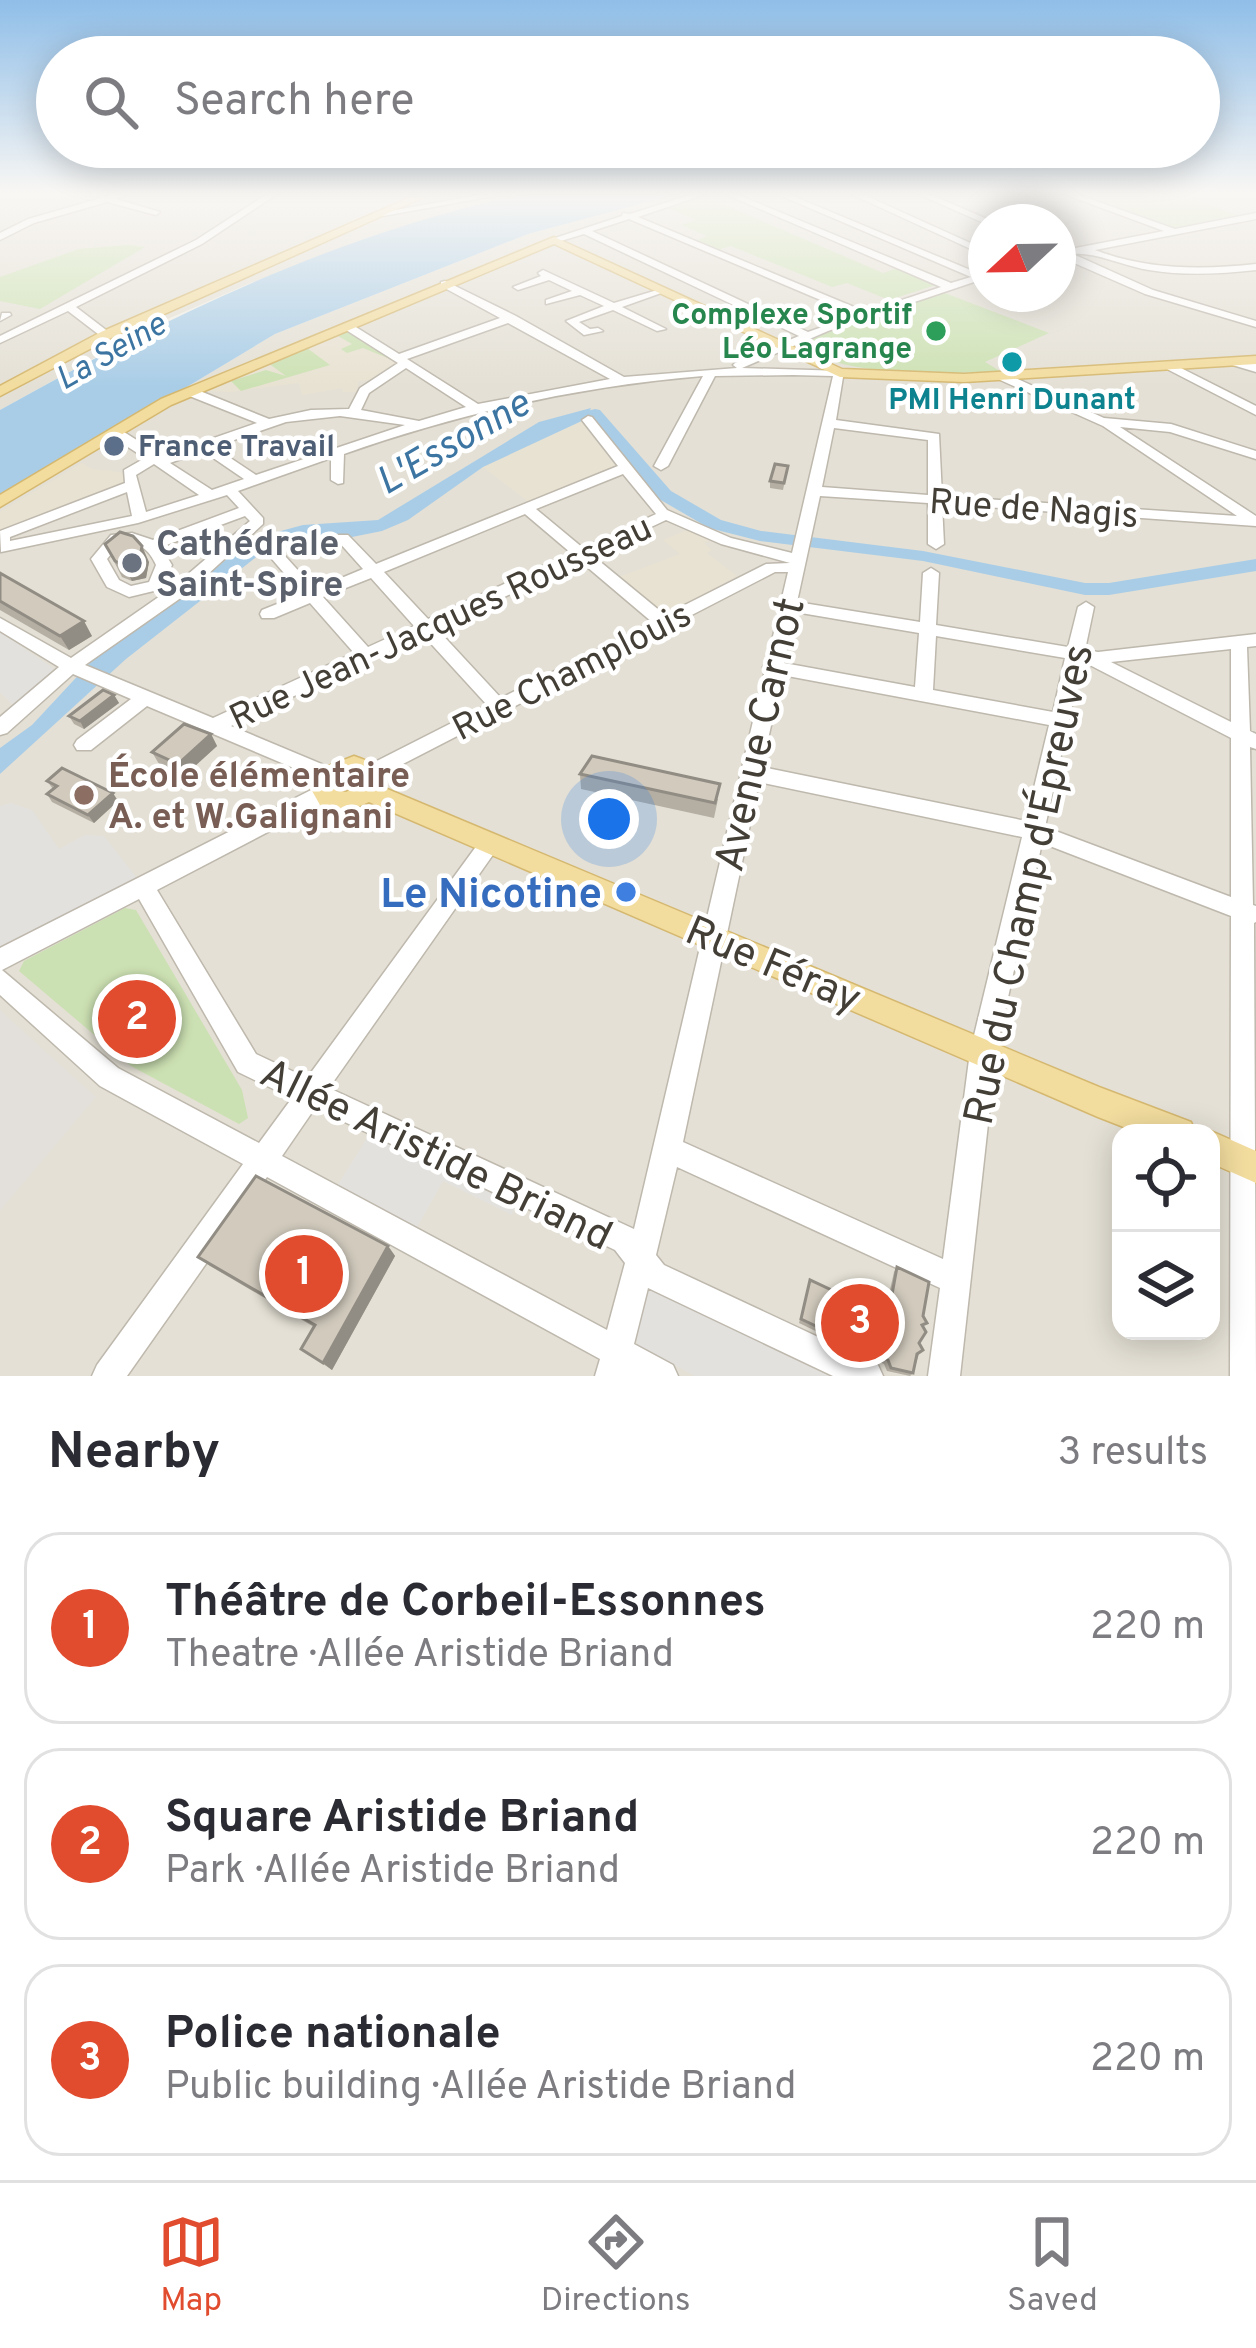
<!DOCTYPE html>
<meta charset="utf-8">
<style>
:root{--surface:#fff;--page:#f7f7f7;--text:#2b2b33;--muted:#7c7c81;--line:#e1e1e2;--accent:#e14b2e}
body{margin:0;font-family:Overpass,sans-serif;background:var(--page);color:var(--text)}
.controls{position:absolute;right:36px;bottom:36px;display:grid;overflow:hidden;border-radius:24px;box-shadow:0 6px 30px #0003}
.controls button{width:108px;height:108px;display:grid;place-items:center;padding:0;border:0;border-bottom:3px solid var(--line);background:var(--surface);color:var(--text);font:60px sans-serif}
.compass{position:absolute;left:968px;top:204px;width:108px;height:108px;border-radius:50%;background:var(--surface);box-shadow:0 6px 30px #0003;rotate:248deg}
.you{position:absolute;left:609px;top:819px;width:42px;height:42px;margin:-30px;border:9px solid #fff;border-radius:50%;background:#1a73e8;box-shadow:0 0 0 18px #1a73e833}
.badge{display:grid;place-items:center;width:78px;height:78px;border-radius:50%;background:var(--accent);color:#fff;font-size:39px;font-weight:700}
.pin{position:absolute;translate:-50% -50%;border:6px solid #fff;box-shadow:0 3px 12px #0006}
.list{margin:0;padding:0;list-style:none}
h2{display:flex;justify-content:space-between;align-items:center;height:156px;margin:0;padding:0 48px;font-size:51px}
h2 small{font-size:39px;font-weight:400;color:var(--muted)}
.list li{display:grid;grid-template-columns:78px 1fr auto;gap:36px;align-items:center;box-sizing:border-box;height:192px;margin:0 24px 24px;padding:0 24px;border:3px solid var(--line);border-radius:36px}
.list b{display:block;font-size:45px;white-space:nowrap}
.list p{margin:0;font-size:39px;white-space:nowrap;color:var(--muted)}
.list em{font-size:39px;font-style:normal;color:var(--muted)}
.icon{flex:none;width:66px;height:66px;fill:none;stroke:currentColor;stroke-width:2;stroke-linecap:round;stroke-linejoin:round}
.map{position:relative;flex:none;width:1256px;height:1376px;overflow:hidden}
.search{position:absolute;background:var(--surface);box-shadow:0 6px 30px #0003;left:36px;right:36px;top:36px;height:132px;display:flex;align-items:center;gap:30px;box-sizing:border-box;padding:0 42px;border-radius:66px;color:var(--muted);font-size:45px}
.sheet{height:804px;background:var(--surface)}
nav{display:flex;justify-content:space-around;align-items:center;box-sizing:border-box;height:168px;border-top:3px solid var(--line);background:var(--surface);font-size:33px;color:var(--muted)}
nav a{display:grid;justify-items:center;gap:6px}
nav .on{color:var(--accent)}
.map>svg:first-child{display:block}
.residential{fill:#e4e0d5;fill-rule:evenodd}
.industrial{fill:#e3e0db}
.education{fill:#e8e2d2}
.green{fill:#cce1b3}
.parking{fill:#e2e1de}
.water{fill:#a9cde7}
.lines{fill:none;stroke-linecap:round;stroke-linejoin:round}
.river{fill:#a9cde7;fill-rule:evenodd}
.minor-casing{stroke:#beb8ad;stroke-width:3}
.major-casing{stroke:#d5b870;stroke-width:3}
.minor{fill:#fff;fill-rule:evenodd}
.major{fill:#f2dc9e;fill-rule:evenodd}
.wall{fill:#b4aea3}
.shaded-wall{fill:#928d84}
.building{fill:#d1cabd;stroke:#928d84;stroke-width:3}
.leisure-dot{fill:#2e9e5b;stroke:#fff;stroke-width:4.5}
.culture-dot{fill:#0f9aa8;stroke:#fff;stroke-width:4.5}
.service-dot{fill:#5c6f8a;stroke:#fff;stroke-width:4.5}
.worship-dot{fill:#6b7280;stroke:#fff;stroke-width:4.5}
.education-dot{fill:#8d6e63;stroke:#fff;stroke-width:4.5}
.shop-dot{fill:#3f7fe0;stroke:#fff;stroke-width:4.5}
.labels{text-anchor:middle;stroke-width:9;stroke-linejoin:round;paint-order:stroke}
.far-leisure-label{font-size:30px;font-weight:bold;fill:#27864d;stroke:#fff;text-anchor:end}
.far-culture-label{font-size:30px;font-weight:bold;fill:#0d838f;stroke:#fff}
.far-service-label{font-size:30px;font-weight:bold;fill:#4e5e75;stroke:#fff;text-anchor:start}
.far-water-label{font-size:33px;font-style:italic;fill:#3c75a2;stroke:#fff}
.street-label{font-size:36px;fill:#433e36;stroke:#fff}
.worship-label{font-size:36px;font-weight:bold;fill:#5b616d;stroke:#fff;text-anchor:start}
.education-label{font-size:36px;font-weight:bold;fill:#785e54;stroke:#fff;text-anchor:start}
.water-label{font-size:39px;font-style:italic;fill:#3c75a2;stroke:#fff}
.near-street-label{font-size:42px;fill:#433e36;stroke:#fff}
.near-shop-label{font-size:42px;font-weight:bold;fill:#366cbe;stroke:#fff;text-anchor:end}
</style>
<div class="map">
<svg width="1256" height="1376" viewBox="0 0 1256 1376">
<rect width="100%" height="100%" fill="#f1eee6"/>
<!-- residential -->
<g class="residential">
<path d="M0,194H522L448,212L248,284L154,325L0,410Z"/>
<path d="M678,194H1256V1376H0V499L275,334L528,234ZM986,222H1058V294H986ZM1121,1133H1211V1331H1121Z"/>
</g>
<!-- industrial -->
<path class="industrial" d="M0,1010L96,1097L0,1211Z"/>
<!-- education -->
<g class="education">
<path d="M345,329L400,362L372,380L359,381L356,392H342L343,388L302,395L299,383L230,392L207,391Z"/>
<path d="M586,419L584,426L617,468L530,503L483,467Z"/>
<path d="M82,463L92,469L121,472L126,484L0,533V512Z"/>
<path d="M687,530L711,539L704,543L712,550L707,553L737,576L680,608L661,612L619,577L680,554L663,540Z"/>
</g>
<!-- green -->
<g class="green">
<path d="M1074,194H1256V200H1196L1242,217L1172,231Z"/>
<path d="M704,196L883,273L900,267L939,284L889,300L847,283L832,287L731,246L717,250L695,241L707,236L681,225L696,220L663,206Z"/>
<path d="M128,245L145,247L40,309L0,301V277L79,249Z"/>
<path d="M942,292L1049,333L985,362L1000,371C930,375 856,376 795,348L834,329Z"/>
<path d="M341,332H352L390,359L363,348L347,353L341,349L352,344L338,336L307,348L330,365L241,391L231,381L266,370L286,376L268,363Z"/>
<path d="M125,908L136,910L242,1090L248,1118L239,1124L131,1066L19,971L24,961Z"/>
</g>
<!-- parking -->
<g class="parking">
<path d="M0,632L59,672L17,709L0,692Z"/>
<path d="M11,803L32,810L59,849L85,835L104,836L144,887L0,958V806Z"/>
<path d="M376,1124L521,1193L512,1215L443,1181L416,1229L337,1186Z"/>
<path d="M651,1284L836,1376H695L639,1346L635,1337L645,1289Z"/>
</g>
<!-- water -->
<g class="water">
<path d="M522,194H678L528,234L275,334L0,499V410C165,318 336,234 522,194Z"/>
<path d="M591,408L586,419L483,467L408,520L382,531L347,538L301,539L264,551L126,659L0,774V748L32,725L100,652L187,592L251,539L303,525L378,520L539,422Z"/>
</g>
<g class="lines">
<!-- river -->
<path class="river" d="M595,409L600,410L671,491L721,520L761,531L923,551L1085,583H1109L1256,559V571L1109,595H1085L923,561L760,541L709,528L659,499L591,418L562,423L555,419Z"/>
<defs>
<g id="minor">
<path d="M115,194H128L116,199L160,212L156,215L107,202L34,223L0,240V233L28,219Z"/>
<path d="M267,194H277L202,244L76,307L110,333V337H102L68,311L0,343V336L196,240Z"/>
<path d="M485,194H505L383,216L379,213Z"/>
<path d="M693,194H706L638,217L866,312L941,287L725,194H736L951,283L971,277L777,194H788L980,274L986,272V278L828,331L742,368L844,371L836,420L939,434L942,496L1237,516L1103,426L998,379L996,376L1002,372L1104,418L1171,424L1256,451V459L1170,432L1120,427L1256,516V526L942,504L944,544L936,549L928,544V503L820,496L797,602L920,622L923,573L931,568L939,573L936,625L1068,647L1078,607L1086,602L1094,607L1085,650L1098,652L1256,634V646L1247,647L1250,731L1256,734V749L1250,747L1253,905L1256,906V922L1254,923L1256,1376H1230L1231,916L1042,843L996,1052L960,1376H928L940,1288L677,1167L656,1255L664,1265L878,1365L883,1376H833L648,1288L634,1344L673,1365L678,1376H595L600,1359L267,1177L127,1376H92L97,1365L243,1164L100,1086L0,995V948L317,787L324,785L331,787L334,793L331,799L157,890L256,1054L307,1078L483,837L490,834L497,837L501,843L497,849L329,1088L634,1229L765,670L763,667L767,662L788,572H775L370,781L363,778L360,773L363,768L487,705L423,635L231,726L336,770L339,775L336,780L329,783L147,706L91,750H77L74,745L77,740L131,699L73,674L7,733L0,735V717L59,667L0,631V618L71,658L173,587L250,521L245,516L161,547L172,565L162,589L129,597L107,587L91,559L111,535L132,533L153,540L239,508L227,495L138,523L1,552L0,531L125,483L124,470L145,458L114,438V432H124L162,456L257,423L187,395V389H195L269,419L311,410L349,409L360,388L398,363L343,328V324H351L399,354L500,318L441,286V282L445,281L516,316L624,377L737,368L733,365L735,363L799,336L584,234L554,243L549,240L622,216L623,213L630,214ZM629,219L856,315L808,332L592,231ZM508,323L610,379L478,404L407,359ZM406,368L466,407L419,421L361,410L369,393ZM793,375L833,376L792,553L731,538L667,510L592,417L588,416L582,420L618,466L376,564L348,535H338V541L363,569L315,589L275,545H265V551L302,594L262,610L260,614L262,618H274L310,603L354,653L213,718L85,665L185,595L263,524V518L238,491L331,458V480L338,484L343,483L344,454C461,413 579,386 703,376L654,466L661,470L668,466L715,376ZM340,416L405,425L256,475L214,447L286,422ZM834,428L928,440V495L822,487ZM203,451L244,479L212,490L170,463ZM154,464L199,495L146,512L136,475ZM623,474L656,514L583,548L536,509ZM127,492L132,516L10,541V537ZM525,514L571,553L428,619L384,572ZM666,520L721,544L790,563L766,564L665,615L592,555ZM121,542C139,542 149,549 156,565L149,582L131,586L119,580L107,559ZM580,561L652,622L501,698L437,629ZM371,578L414,626L368,647L323,597ZM795,612L919,633L915,687L784,663ZM936,636L1065,658L1053,712L933,690ZM1231,649V722L1111,662ZM1082,661L1231,738V897L1045,827ZM782,675L1049,725L1026,821L762,767ZM759,782L1022,837L970,1052L943,1259L683,1142ZM139,899L238,1072L292,1098L259,1143L118,1068L2,970ZM315,1108L615,1250L625,1263L607,1330L282,1156Z"/>
<path d="M851,194H862L986,250V256Z"/>
<path d="M918,194H929L994,222L986,224Z"/>
<path d="M1064,194H1076L1175,229L1256,213V219L1095,250C1147,270 1202,270 1256,264V270C1220,274 1184,276 1149,270C1127,267 1093,251 1073,254L1153,290L1256,321V327L1145,294L1058,256V248L1065,250L1164,231Z"/>
<path d="M543,270L614,303L664,288V292L622,307L666,329L657,331L613,310L579,322L590,329L598,328L603,331L584,335L566,321L604,306L580,295L546,304V300L572,291L549,280L518,290L513,287L541,276L538,273Z"/>
<path d="M2,313H10L11,315L0,321Z"/>
<path d="M1233,359L1256,364V372L1229,364V360Z"/>
<path d="M1165,364H1173L1256,406V415L1165,368Z"/>
</g>
<g id="major">
<path d="M418,194H431L111,338L0,396V386L101,332Z"/>
<path d="M554,237L842,369L964,374L1256,356V364L964,382L840,377L554,244L171,405L0,507V495L161,399Z"/>
<path d="M354,756C372,762 382,766 380,786L1099,1087L1191,1122L1196,1133H1139L1098,1117L369,802L348,811L320,805L311,789L321,769ZM353,775L358,777L357,786L346,792L336,790L338,781Z"/>
<path d="M1211,1131L1256,1151V1183L1211,1163V1133H1207Z"/>
</g>
</defs>
<!-- minor casing -->
<use href="#minor" class="minor-casing"/>
<!-- major casing -->
<use href="#major" class="major-casing"/>
<!-- minor -->
<use href="#minor" class="minor"/>
<!-- major -->
<use href="#major" class="major"/>
</g>
<!-- wall -->
<g class="wall">
<path d="M788,466L783,490L770,488V481Z"/>
<path d="M105,544L149,562L146,578L132,581L122,577Z"/>
<path d="M0,573L92,636L69,650L0,610Z"/>
<path d="M114,695L119,703L84,729L74,724L69,716Z"/>
<path d="M211,734L217,746L184,776L159,764L152,752Z"/>
<path d="M580,774L718,799L714,818L581,789Z"/>
<path d="M47,781L118,801L94,823L52,802L47,794L53,789Z"/>
<path d="M388,1246L395,1256L332,1370L301,1349L314,1327L210,1266L198,1257Z"/>
<path d="M897,1267L923,1316L919,1354L913,1373L910,1376L887,1371L884,1364L799,1323L810,1280L866,1306L868,1296L871,1291L888,1299L894,1272Z"/>
</g>
<!-- shaded-wall -->
<g class="shaded-wall">
<path d="M142,546L149,562L146,578L132,581L124,566Z"/>
<path d="M84,621L92,636L69,650L60,636Z"/>
<path d="M114,695L119,703L84,729L80,721Z"/>
<path d="M211,734L217,746L184,776L178,764Z"/>
<path d="M113,793L118,801L94,823L88,815Z"/>
<path d="M388,1246L395,1256L332,1370L323,1363Z"/>
</g>
<!-- building -->
<g class="building">
<path d="M775,464L788,466L784,483L770,481Z"/>
<path d="M120,532L133,536L142,546L139,563L124,566L115,561L105,544Z"/>
<path d="M0,573L84,621L60,636L0,601Z"/>
<path d="M103,690L114,695L80,721L69,716Z"/>
<path d="M184,724L211,734L178,764L152,752Z"/>
<path d="M592,756L720,784L715,803L580,774Z"/>
<path d="M62,768L113,793L88,815L47,794L57,786L47,781Z"/>
<path d="M256,1176L388,1246L323,1363L301,1349L315,1325L198,1257Z"/>
<path d="M897,1267L929,1282L923,1316L927,1323L922,1325L926,1332L919,1343L923,1350L917,1354L913,1373L891,1368L888,1360L801,1319L810,1280L868,1307L871,1291L891,1300Z"/>
</g>
<!-- sky -->
<linearGradient id="sky" x2="0" y2="1"><stop stop-color="#8fbee8"/><stop offset="0.5" stop-color="#f9f7f4"/><stop offset="1" stop-color="#f9f7f4" stop-opacity="0"/></linearGradient>
<rect width="1256" height="387" fill="url(#sky)"/>
<!-- markers -->
<circle class="leisure-dot" cx="936" cy="331" r="12"/>
<circle class="culture-dot" cx="1012" cy="362" r="12"/>
<circle class="service-dot" cx="114" cy="446" r="12"/>
<circle class="worship-dot" cx="132" cy="563" r="12"/>
<circle class="education-dot" cx="84" cy="795" r="12"/>
<circle class="shop-dot" cx="626" cy="892" r="12"/>
<g class="labels">
<!-- far-leisure labels -->
<g class="far-leisure-label">
<text x="912" y="324">Complexe Sportif<tspan x="912" dy="34">Léo Lagrange</tspan></text>
</g>
<!-- far-culture labels -->
<g class="far-culture-label">
<text x="1012" y="409">PMI Henri Dunant</text>
</g>
<!-- far-service labels -->
<g class="far-service-label">
<text x="138" y="456">France Travail</text>
</g>
<!-- far-water labels -->
<g class="far-water-label">
<text transform="translate(110 350) rotate(-30)" y="12">La Seine</text>
</g>
<!-- street labels -->
<g class="street-label">
<text transform="translate(1034 507) rotate(4)" y="13">Rue de Nagis</text>
<text transform="translate(440 621) rotate(-25)" y="13">Rue Jean-Jacques Rousseau</text>
<text transform="translate(571 670) rotate(-27)" y="13">Rue Champlouis</text>
</g>
<!-- worship labels -->
<g class="worship-label">
<text x="156" y="555">Cathédrale<tspan x="156" dy="41">Saint-Spire</tspan></text>
</g>
<!-- education labels -->
<g class="education-label">
<text x="108" y="787">École élémentaire<tspan x="108" dy="41">A. et W.Galignani</tspan></text>
</g>
<!-- water labels -->
<g class="water-label">
<text transform="translate(452 441) rotate(-30)" y="14">L'Essonne</text>
</g>
<!-- near-street labels -->
<g class="near-street-label">
<text transform="translate(758 734) rotate(-77)" y="15">Avenue Carnot</text>
<text transform="translate(1027 884) rotate(-78)" y="15">Rue du Champ d'Épreuves</text>
<text transform="translate(774 963) rotate(23)" y="15">Rue Féray</text>
<text transform="translate(437 1153) rotate(26)" y="15">Allée Aristide Briand</text>
</g>
<!-- near-shop labels -->
<g class="near-shop-label">
<text x="602" y="907">Le Nicotine</text>
</g>
</g>
</svg>
<div class="controls">
<button><svg class="icon" aria-label="locate" viewBox="0 0 24 24"><circle cx="12" cy="12" r="6"/><path d="M12 2v4M12 18v4M2 12h4M18 12h4"/></svg></button>
<button><svg class="icon" aria-label="layers" viewBox="0 0 24 24"><path d="M12 4l9 5-9 5-9-5zM3 14l9 5 9-5"/></svg></button>
</div>
<svg class="compass" viewBox="-18 -18 36 36"><path d="M0-13l5 13h-10z" fill="#e53935"/><path d="M0 13l5-13h-10z" fill="#7c7c81"/></svg>
<div class="you"></div>
<div class="pin badge" style="left:304px;top:1274px">1</div>
<div class="pin badge" style="left:137px;top:1019px">2</div>
<div class="pin badge" style="left:860px;top:1323px">3</div>
<div class="search"><svg class="icon" aria-label="search" viewBox="0 0 24 24"><circle cx="10" cy="10" r="6"/><path d="M15 15l6 6"/></svg>Search here</div>
</div>
<section class="sheet">
<h2>Nearby<small>3 results</small></h2>
<ul class="list">
<li><span class="badge">1</span><div><b>Théâtre de Corbeil-Essonnes</b><p>Theatre · Allée Aristide Briand</p></div><em>220 m</em></li>
<li><span class="badge">2</span><div><b>Square Aristide Briand</b><p>Park · Allée Aristide Briand</p></div><em>220 m</em></li>
<li><span class="badge">3</span><div><b>Police nationale</b><p>Public building · Allée Aristide Briand</p></div><em>220 m</em></li>
</ul>
</section>
<nav>
<a class="on"><svg class="icon" aria-label="map" viewBox="0 0 24 24"><path d="M3 6l6-2 6 2 6-2v14l-6 2-6-2-6 2zM9 4v14M15 6v14"/></svg>Map</a>
<a><svg class="icon" aria-label="directions" viewBox="0 0 24 24"><path d="M12 3l9 9-9 9-9-9zM9 14v-3h6M13 9l2 2-2 2"/></svg>Directions</a>
<a><svg class="icon" aria-label="saved" viewBox="0 0 24 24"><path d="M7 4h10v16l-5-4-5 4z"/></svg>Saved</a>
</nav>
